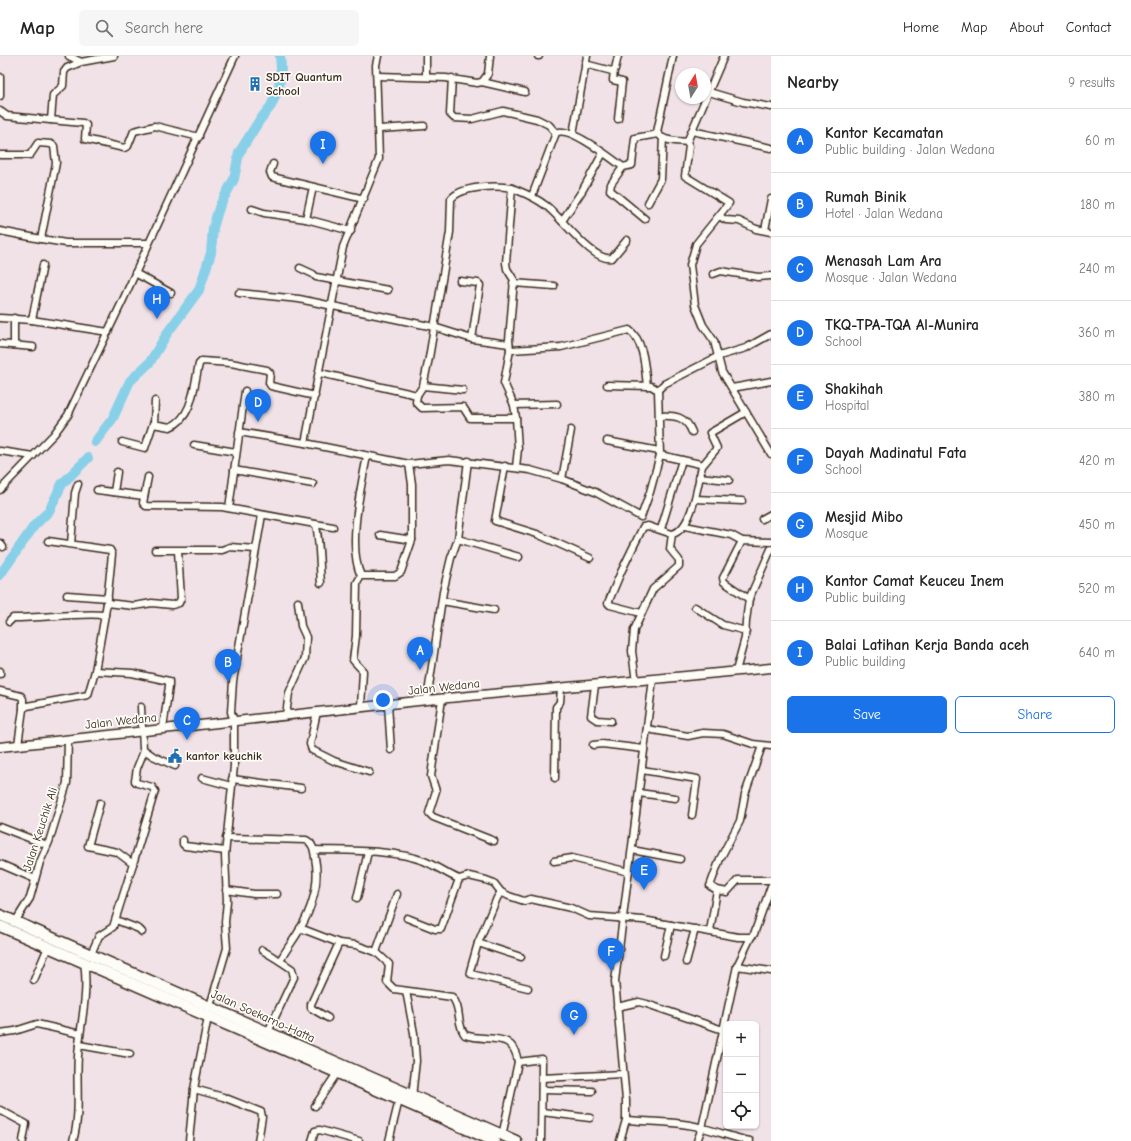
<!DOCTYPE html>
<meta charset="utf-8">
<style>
:root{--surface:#fff;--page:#f6f6f6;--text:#222;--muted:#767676;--line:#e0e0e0;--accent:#1a73e8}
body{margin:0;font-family:"Comic Neue",sans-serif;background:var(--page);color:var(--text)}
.controls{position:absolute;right:12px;bottom:12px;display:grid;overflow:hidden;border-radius:6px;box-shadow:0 1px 3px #0004}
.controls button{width:36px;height:36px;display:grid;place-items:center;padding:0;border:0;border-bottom:1px solid var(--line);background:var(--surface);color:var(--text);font:20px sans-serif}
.compass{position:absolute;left:675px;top:12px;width:36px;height:36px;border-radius:50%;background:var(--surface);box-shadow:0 1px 3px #0004;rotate:11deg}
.you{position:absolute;left:383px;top:644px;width:14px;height:14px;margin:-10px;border:3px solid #fff;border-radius:50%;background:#1a73e8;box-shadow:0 0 0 6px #1a73e833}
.badge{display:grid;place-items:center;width:26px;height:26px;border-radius:50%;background:var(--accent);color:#fff;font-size:13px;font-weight:700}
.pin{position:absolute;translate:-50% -33px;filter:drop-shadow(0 1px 2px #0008)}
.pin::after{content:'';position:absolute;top:21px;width:14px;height:12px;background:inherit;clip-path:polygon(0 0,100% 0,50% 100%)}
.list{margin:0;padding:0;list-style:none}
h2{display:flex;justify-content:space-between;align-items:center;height:52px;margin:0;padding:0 16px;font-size:17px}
h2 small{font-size:13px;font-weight:400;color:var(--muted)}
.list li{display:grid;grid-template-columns:26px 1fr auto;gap:12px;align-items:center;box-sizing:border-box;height:64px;padding:0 16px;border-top:1px solid var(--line)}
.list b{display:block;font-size:15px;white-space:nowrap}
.list p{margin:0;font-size:13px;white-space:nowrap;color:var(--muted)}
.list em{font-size:13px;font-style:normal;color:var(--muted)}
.actions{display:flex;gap:8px;padding:12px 16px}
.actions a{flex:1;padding:9px 0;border:1px solid var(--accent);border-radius:6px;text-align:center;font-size:14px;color:var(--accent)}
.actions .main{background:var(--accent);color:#fff}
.icon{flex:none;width:22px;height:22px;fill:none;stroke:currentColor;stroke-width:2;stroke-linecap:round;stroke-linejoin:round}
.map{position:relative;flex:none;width:771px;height:1085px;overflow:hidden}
header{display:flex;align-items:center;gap:24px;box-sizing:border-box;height:56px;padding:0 20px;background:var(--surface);border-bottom:1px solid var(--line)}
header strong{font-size:19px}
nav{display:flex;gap:22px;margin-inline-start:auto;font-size:14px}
.search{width:280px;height:36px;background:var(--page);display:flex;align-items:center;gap:10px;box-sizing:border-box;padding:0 14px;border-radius:6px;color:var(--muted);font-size:15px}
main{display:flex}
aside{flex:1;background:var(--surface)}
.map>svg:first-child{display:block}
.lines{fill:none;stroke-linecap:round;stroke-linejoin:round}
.river{stroke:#88d0e8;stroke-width:10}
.minor-casing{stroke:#3b2a1e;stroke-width:9}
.tertiary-casing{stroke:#3b2a1e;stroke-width:11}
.trunk-casing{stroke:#3b2a1e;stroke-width:13}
.minor{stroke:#fdfcf7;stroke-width:6}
.tertiary{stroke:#fdfcf7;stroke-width:8}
.trunk{stroke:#fdfcf7;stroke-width:10}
.labels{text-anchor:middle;stroke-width:3.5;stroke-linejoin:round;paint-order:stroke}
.poi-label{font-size:12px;font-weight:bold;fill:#3b2a1e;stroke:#fdfcf7;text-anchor:start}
.street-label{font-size:12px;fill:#3b2a1e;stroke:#fdfcf7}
</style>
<header>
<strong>Map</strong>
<div class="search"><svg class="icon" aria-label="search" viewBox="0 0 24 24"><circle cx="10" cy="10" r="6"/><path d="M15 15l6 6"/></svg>Search here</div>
<nav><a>Home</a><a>Map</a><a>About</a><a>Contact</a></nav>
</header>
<main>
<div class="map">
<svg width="771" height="1085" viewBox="0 0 771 1085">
<rect width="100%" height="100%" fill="#f1e2e8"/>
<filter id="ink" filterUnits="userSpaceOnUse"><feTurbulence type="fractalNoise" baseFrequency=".025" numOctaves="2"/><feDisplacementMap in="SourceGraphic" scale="8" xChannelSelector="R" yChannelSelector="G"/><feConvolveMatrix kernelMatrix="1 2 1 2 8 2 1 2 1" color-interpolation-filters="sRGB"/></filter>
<g filter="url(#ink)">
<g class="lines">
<!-- river -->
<g class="river">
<path d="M95,386L113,362L130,325L150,306L168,276L199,234L211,197L213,172L217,158L220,149L234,123L239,97L259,65L271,50L279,32L281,12L280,0"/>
<path d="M0,519L34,470L49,455L62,428L88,402"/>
</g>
<defs>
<g id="minor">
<path d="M69,0L81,6"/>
<path d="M538,0H539"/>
<path d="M673,0L657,76C662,86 678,85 687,86L724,0"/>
<path d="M585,8L612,15L615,13L618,0"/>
<path d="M614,14L613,24L622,26L618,63"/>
<path d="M378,20L446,22L477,27L482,26L488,18L490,0"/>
<path d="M0,21V40"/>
<path d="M426,21V0"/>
<path d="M452,22L450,58L454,62L472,63L503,55L537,63L549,69L556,77"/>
<path d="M482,26L525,36"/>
<path d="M709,36L743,46L771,51"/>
<path d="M0,55L7,60L83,67L86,69L85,83L124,92L128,90L134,75L155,70L199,81"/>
<path d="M51,64L53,39L63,30L64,16L67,12L81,6L114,0"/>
<path d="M380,73L424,70"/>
<path d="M692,75L771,92"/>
<path d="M573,78L587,0"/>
<path d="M687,86L689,90L685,120L729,147L696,188L690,209L695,249L703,269L714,285L722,316L771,398"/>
<path d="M0,99H30L38,87L51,88L54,90L56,107L41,183L66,187H148"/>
<path d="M273,108L270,116L272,121L364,143"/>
<path d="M623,111L632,109L635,82L658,78"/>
<path d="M532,140L556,77C568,69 611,102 623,111L611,128L610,134L645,163"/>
<path d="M648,147L661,123L663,82"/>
<path d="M252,153L264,157L306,163L351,175"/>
<path d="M719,160L726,164L739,165L756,173L771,176"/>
<path d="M306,163L313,131"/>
<path d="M562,165L582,135L603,97"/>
<path d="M765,174L771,143"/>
<path d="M0,175L41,183"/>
<path d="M300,212L313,218L316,221L388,234"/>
<path d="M135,217L171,237"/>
<path d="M713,218L721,215L758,221L771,220"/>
<path d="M460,225L478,227L480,229L472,283"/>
<path d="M513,227L554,230"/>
<path d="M239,237L299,243L434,271L472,283L509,288"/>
<path d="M0,262L32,264L108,276"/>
<path d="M32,264L43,209"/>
<path d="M0,288L33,291"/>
<path d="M14,289V262"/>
<path d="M510,294L561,291L629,274C644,284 645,313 647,330"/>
<path d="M320,317L417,339L423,330L429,302L450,176L451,143C461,130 496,129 512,132"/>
<path d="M423,330L463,334"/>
<path d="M732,332L771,325"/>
<path d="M658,334L664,328L719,300L746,292L771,278"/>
<path d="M417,339L416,346L422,352L463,351L470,362H516"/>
<path d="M514,349L557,348"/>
<path d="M659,360C674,359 686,360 692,376"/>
<path d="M154,368L155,345"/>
<path d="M239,376L305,387L409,408L449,404L530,414L562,423L595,436L641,461L650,436L660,399L658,334L651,330L607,329"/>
<path d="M607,385L659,395"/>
<path d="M122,386L145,392L153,368L170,371C193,362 194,329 199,308L202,305L231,307L267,314L270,317L269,327L271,330L315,340"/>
<path d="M305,387L343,191L379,103L376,9L378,0"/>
<path d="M194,389L236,396"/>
<path d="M0,395L33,400"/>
<path d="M505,410L495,465L537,478L590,502"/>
<path d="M702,410L717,392L710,377L746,356"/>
<path d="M516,411L518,393L516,362L514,349L504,327L510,294L509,284L514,224L507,213L506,207L512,132C524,137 535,141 545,149C560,159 593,207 612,202L627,184"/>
<path d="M234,414L313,428"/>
<path d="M148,421L143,447L146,450L222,451L315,468C319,473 320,517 321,527"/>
<path d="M699,421L729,424"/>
<path d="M562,423L571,374"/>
<path d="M0,434L54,378L68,359L123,244L235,0"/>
<path d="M97,434L144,440"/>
<path d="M114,436L117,416"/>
<path d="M695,443L742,445"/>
<path d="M229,452L245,335"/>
<path d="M762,463L771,458"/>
<path d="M315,468L333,471"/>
<path d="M685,470L731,479L742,485"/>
<path d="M661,473L682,404"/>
<path d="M380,479L412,484"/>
<path d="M458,483L519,501"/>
<path d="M0,487L3,491"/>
<path d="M71,488L75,437L78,428"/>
<path d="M155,494H222L230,491L255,493"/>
<path d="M361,520C347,490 361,431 367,400"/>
<path d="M67,539L108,542"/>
<path d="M749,543L724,526L723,522L742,485L771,486"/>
<path d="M442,545L494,554"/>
<path d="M107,547L134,550L152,547L172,549L179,547L181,542L178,495"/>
<path d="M695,551L723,569L746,575"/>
<path d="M641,557L610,549L608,547L621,516L643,471L648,470L672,478"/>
<path d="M9,566L13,562C44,562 75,557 105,559"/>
<path d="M0,615V618"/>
<path d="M95,615L132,617L169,625V630L163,672"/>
<path d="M736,615L745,582L746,565L749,543L771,493"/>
<path d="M636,626L632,595L634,574L653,533L679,510V504L670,493L672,478C692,474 698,428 702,410L700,408L660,399"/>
<path d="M595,629L591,660L597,664L611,665"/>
<path d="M0,635L21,640L23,643V653"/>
<path d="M442,643L431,720L436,735L429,757L433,761L494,785"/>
<path d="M427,644L443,536L451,502L458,483L468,405"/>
<path d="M388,649L391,694"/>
<path d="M141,651L143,693L153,700L175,710"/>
<path d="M361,651L363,615L353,604L356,580L357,527L361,520H395L401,516L412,484V428L409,408"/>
<path d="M317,656L310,688L312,694L334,705L369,716"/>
<path d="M286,659L289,637L305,602L306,581L301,570L298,546"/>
<path d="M647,673L688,680L703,677L723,678L753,688L771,690"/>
<path d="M18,689L23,653L27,650L88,639L95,615L107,547L112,498L110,494L48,485"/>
<path d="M593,689L602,688L644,693"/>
<path d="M762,690L745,738L740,765L720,803L710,830L717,834L727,836L738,824H771"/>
<path d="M642,714L697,723L692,759"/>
<path d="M202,722L231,730"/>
<path d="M555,722L556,651L560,646L561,632"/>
<path d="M232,723L301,732"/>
<path d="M639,737L675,742"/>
<path d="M0,771L47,789"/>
<path d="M226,782L306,784C313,787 314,794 315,802C320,826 312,852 300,873C294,884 286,893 280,905L292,913L294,921L268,976"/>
<path d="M183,784V788L185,790L225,795"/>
<path d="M314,794C346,795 394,793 424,805C436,810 447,818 459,823L469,820L486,824L494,827L501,836L509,840L524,845L531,843L571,852L589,860L643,864L738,881H751L754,878L771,830"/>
<path d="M632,794L680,803"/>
<path d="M554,805L572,802L629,816"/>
<path d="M0,808L35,823"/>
<path d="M133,808L155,735L152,731L137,727L135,725L137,712L144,695"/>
<path d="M226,834L254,838H277"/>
<path d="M501,836L497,842L478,887L470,915L471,918L528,932"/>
<path d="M357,842L368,796"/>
<path d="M407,862L435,873H441L459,823"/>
<path d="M116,864L139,873L142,876"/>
<path d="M15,866L30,842L40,806L49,786L67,727L68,683"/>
<path d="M300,872L339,887L356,889L376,896L389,908L387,926L394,933L452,941C462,952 456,968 465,979C488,987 513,973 518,1006"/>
<path d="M710,875L717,834"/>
<path d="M478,887L521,901"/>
<path d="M262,894L280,905"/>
<path d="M376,896L397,838"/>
<path d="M91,898L99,880L113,871L133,808L117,796L88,790L100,747"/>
<path d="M664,900L671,869"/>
<path d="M686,906L695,873"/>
<path d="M737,910L771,915"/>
<path d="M34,924L48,891"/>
<path d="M406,935L414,977L416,1005L412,1041"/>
<path d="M210,950L227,892L225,866L227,845L225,799L234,710V665L231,656L233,625L262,459"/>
<path d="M617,951L639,946L647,948L723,974"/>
<path d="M328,962L311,952V948L339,887"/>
<path d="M0,977L15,975L37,968L80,978"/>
<path d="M79,989L130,998"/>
<path d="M542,1022L623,1018"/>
<path d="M194,1033L223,1041L261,1056L262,1061L258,1085"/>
<path d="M542,1034L592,1035"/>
<path d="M315,1050L337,1017"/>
<path d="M0,1054L26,1068L23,1085"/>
<path d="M542,1056L590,1062"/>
<path d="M626,1064C651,1066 678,1065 703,1072C719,1076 734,1082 750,1085"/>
<path d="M502,1080L518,1006L542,1003L541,1085"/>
<path d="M73,1085C81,1057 76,1029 78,1000C80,968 89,938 84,906"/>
<path d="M189,1085L194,1033L208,961"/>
<path d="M312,1085L315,1075L320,1074L359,1085"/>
<path d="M389,1085L399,1044"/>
<path d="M620,1085L626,1064V1044L615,925L653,623"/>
<path d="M697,1085L702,1072L737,910L751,881"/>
</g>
<path id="tertiary" d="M0,691L427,644L771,612"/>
<g id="trunk">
<path d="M0,859L516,1085"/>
<path d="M0,870L494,1085"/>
</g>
</defs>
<!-- minor casing -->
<use href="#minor" class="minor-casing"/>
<!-- tertiary casing -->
<use href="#tertiary" class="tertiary-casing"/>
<!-- trunk casing -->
<use href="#trunk" class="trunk-casing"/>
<!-- minor -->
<use href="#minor" class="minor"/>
<!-- tertiary -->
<use href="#tertiary" class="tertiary"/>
<!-- trunk -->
<use href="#trunk" class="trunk"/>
</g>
</g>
<!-- icons -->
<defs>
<symbol id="building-bare" viewBox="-9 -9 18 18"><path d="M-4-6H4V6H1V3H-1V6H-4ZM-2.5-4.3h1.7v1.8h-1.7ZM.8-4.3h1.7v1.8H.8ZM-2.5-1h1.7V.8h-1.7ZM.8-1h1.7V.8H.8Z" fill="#1f6fb2" stroke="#fdfcf7" stroke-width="2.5" paint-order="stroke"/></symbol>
<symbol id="civic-bare" viewBox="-9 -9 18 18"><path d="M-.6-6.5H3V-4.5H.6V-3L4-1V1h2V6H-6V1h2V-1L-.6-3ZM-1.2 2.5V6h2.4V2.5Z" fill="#1f6fb2" stroke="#fdfcf7" stroke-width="2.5" paint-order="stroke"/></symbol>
</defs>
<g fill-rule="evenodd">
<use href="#building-bare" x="245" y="18" width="20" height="20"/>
<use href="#civic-bare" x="165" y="690" width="20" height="20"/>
</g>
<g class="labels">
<!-- poi labels -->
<g class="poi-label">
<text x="266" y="25">SDIT Quantum<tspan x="266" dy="14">School</tspan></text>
<text x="186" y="704">kantor keuchik</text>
</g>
<!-- street labels -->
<g class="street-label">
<text transform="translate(444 631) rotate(-6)" y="4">Jalan Wedana</text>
<text transform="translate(121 665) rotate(-6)" y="4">Jalan Wedana</text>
<text transform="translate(40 773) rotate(-72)" y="4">Jalan Keuchik Ali</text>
<text transform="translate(263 960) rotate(24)" y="4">Jalan Soekarno-Hatta</text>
</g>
</g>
</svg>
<div class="controls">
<button>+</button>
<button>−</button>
<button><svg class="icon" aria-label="locate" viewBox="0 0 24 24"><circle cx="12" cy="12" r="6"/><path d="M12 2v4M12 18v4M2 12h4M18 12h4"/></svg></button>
</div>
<svg class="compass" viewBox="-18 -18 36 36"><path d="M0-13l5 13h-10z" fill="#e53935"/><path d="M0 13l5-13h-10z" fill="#767676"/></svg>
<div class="you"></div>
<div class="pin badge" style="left:420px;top:614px">A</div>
<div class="pin badge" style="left:228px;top:626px">B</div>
<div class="pin badge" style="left:187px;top:684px">C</div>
<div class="pin badge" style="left:258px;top:366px">D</div>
<div class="pin badge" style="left:644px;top:834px">E</div>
<div class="pin badge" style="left:611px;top:915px">F</div>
<div class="pin badge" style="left:574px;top:979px">G</div>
<div class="pin badge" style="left:157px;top:263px">H</div>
<div class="pin badge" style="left:323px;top:108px">I</div>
</div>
<aside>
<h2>Nearby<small>9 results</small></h2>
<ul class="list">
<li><span class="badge">A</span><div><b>Kantor Kecamatan</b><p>Public building · Jalan Wedana</p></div><em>60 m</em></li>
<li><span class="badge">B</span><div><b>Rumah Binik</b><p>Hotel · Jalan Wedana</p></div><em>180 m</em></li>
<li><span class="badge">C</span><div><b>Menasah Lam Ara</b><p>Mosque · Jalan Wedana</p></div><em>240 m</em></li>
<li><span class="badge">D</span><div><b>TKQ-TPA-TQA Al-Munira</b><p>School</p></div><em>360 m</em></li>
<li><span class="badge">E</span><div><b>Shakihah</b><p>Hospital</p></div><em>380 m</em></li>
<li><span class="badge">F</span><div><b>Dayah Madinatul Fata</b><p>School</p></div><em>420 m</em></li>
<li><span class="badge">G</span><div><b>Mesjid Mibo</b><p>Mosque</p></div><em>450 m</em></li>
<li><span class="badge">H</span><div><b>Kantor Camat Keuceu Inem</b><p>Public building</p></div><em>520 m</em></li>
<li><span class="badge">I</span><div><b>Balai Latihan Kerja Banda aceh</b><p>Public building</p></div><em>640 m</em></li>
</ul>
<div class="actions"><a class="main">Save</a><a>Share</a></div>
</aside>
</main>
